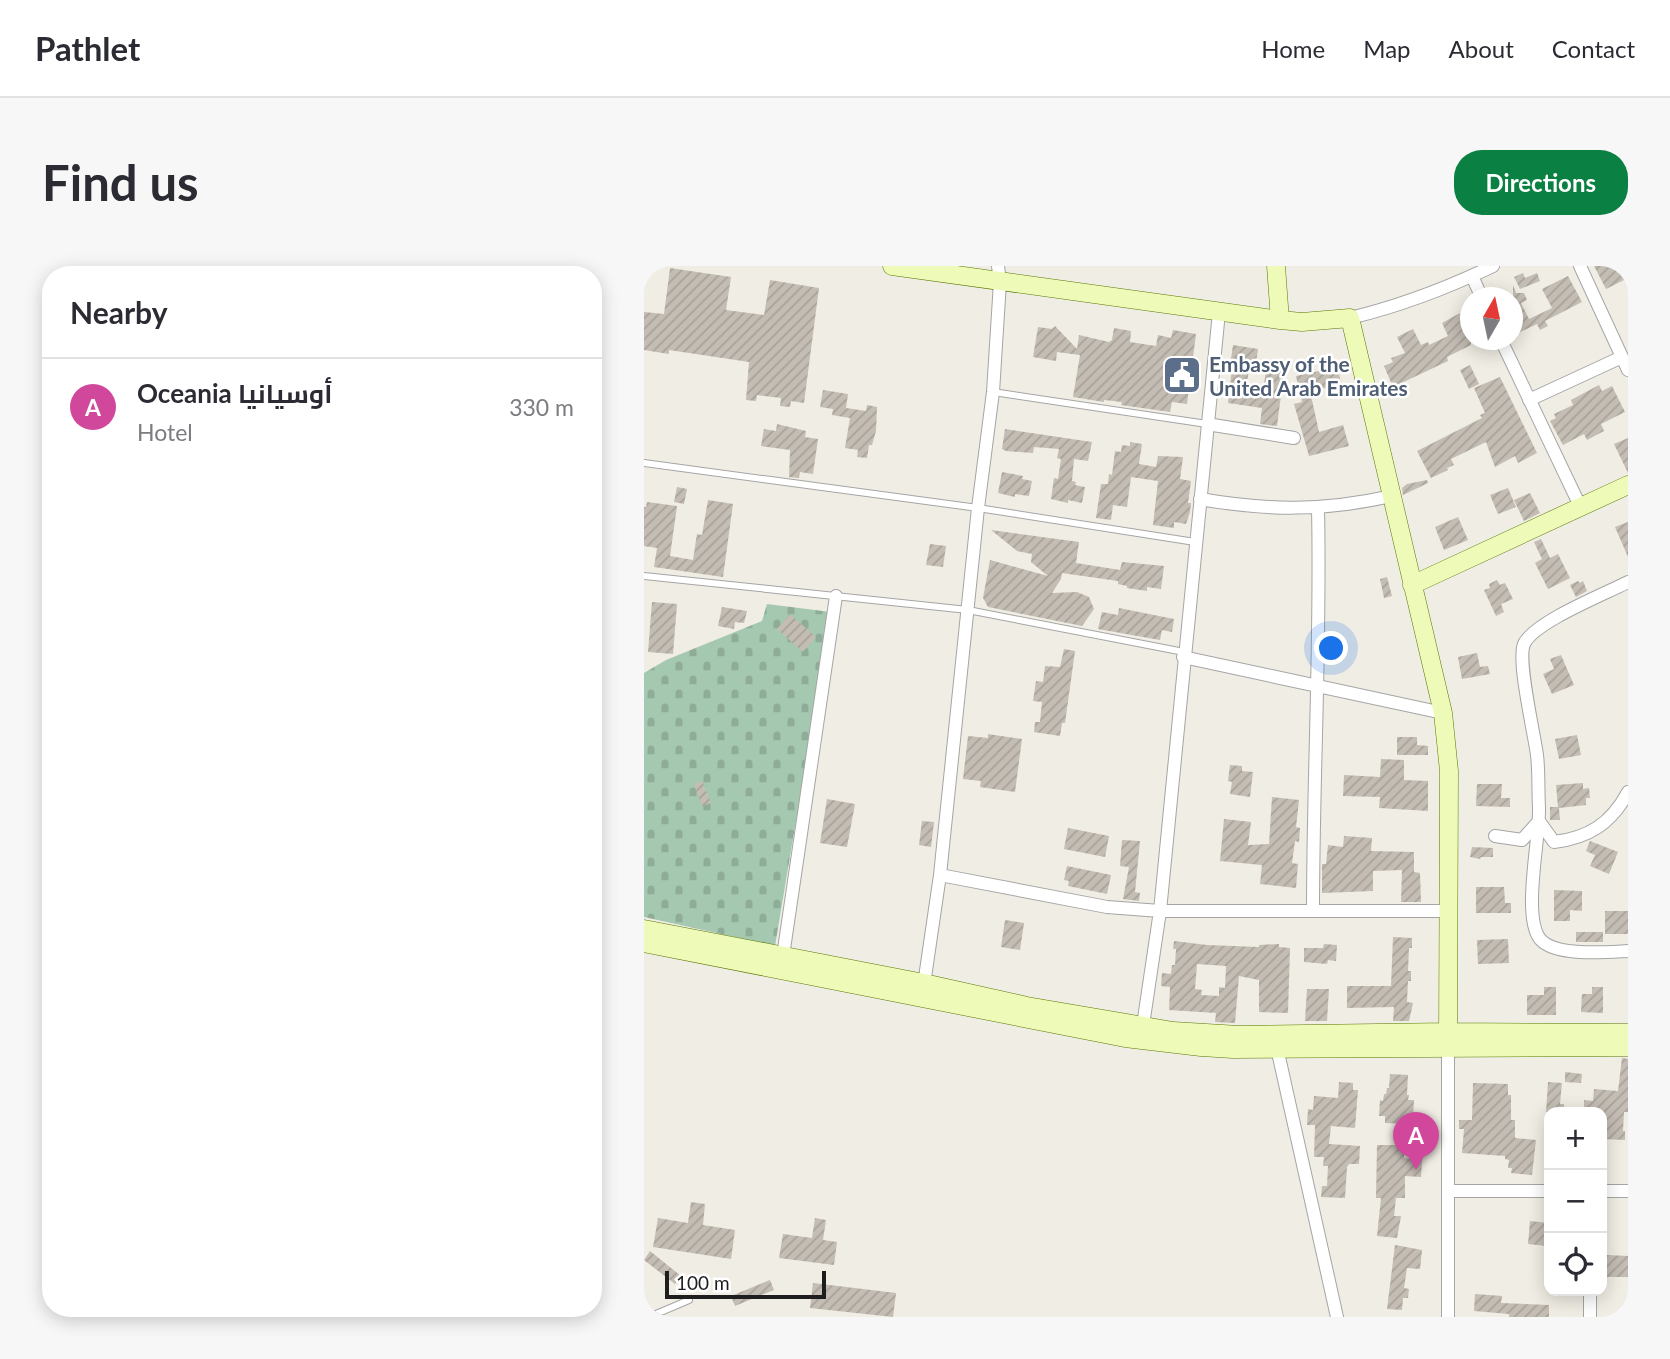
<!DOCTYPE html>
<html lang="en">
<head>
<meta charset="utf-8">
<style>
	body { margin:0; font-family:Lato,Cairo,sans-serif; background:#f7f7f7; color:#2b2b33 }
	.controls { position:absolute; right:21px; bottom:21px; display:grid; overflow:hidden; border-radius:14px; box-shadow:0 4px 18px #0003 }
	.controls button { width:63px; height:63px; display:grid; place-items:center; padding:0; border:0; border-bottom:2px solid #e1e1e2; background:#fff; color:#2b2b33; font:35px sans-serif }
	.compass { position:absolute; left:816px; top:21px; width:63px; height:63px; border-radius:50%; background:#fff; box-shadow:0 4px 18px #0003; rotate:9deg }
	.scale { position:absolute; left:21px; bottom:18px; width:161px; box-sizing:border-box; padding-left:7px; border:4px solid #1e1e1e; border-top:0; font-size:19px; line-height:24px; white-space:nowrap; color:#1e1e1e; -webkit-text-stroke:5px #fff; paint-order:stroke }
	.you { position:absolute; left:688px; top:383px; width:24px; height:24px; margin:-18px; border:5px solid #fff; border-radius:50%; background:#1a73e8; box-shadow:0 0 0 10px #1a73e833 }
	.badge { display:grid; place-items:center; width:46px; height:46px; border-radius:50%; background:#0b8043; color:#fff; font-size:23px; font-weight:700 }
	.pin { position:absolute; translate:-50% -58px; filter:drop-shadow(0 2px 4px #0008) }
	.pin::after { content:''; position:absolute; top:37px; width:24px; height:21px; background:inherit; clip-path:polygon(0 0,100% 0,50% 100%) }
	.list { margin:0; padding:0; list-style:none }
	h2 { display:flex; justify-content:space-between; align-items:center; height:91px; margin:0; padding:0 28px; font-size:30px }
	h2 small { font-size:23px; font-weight:400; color:#7c7c81 }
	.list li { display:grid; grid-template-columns:46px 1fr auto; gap:21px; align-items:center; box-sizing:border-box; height:98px; padding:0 28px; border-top:2px solid #e1e1e2 }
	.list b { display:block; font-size:26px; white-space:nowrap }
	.list p { margin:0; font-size:23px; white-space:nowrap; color:#7c7c81 }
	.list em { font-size:23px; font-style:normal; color:#7c7c81 }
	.icon { flex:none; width:38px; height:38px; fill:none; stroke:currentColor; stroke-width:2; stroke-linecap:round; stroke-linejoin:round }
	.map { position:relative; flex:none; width:984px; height:1051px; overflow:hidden; border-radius:28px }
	header { display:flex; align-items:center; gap:42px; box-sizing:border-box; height:98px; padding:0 35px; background:#fff; border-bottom:2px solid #e1e1e2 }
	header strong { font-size:33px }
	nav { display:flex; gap:38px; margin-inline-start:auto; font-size:24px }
	.intro { display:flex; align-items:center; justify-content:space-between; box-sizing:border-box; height:168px; padding:0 42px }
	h1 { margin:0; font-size:49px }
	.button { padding:18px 32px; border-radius:28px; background:#0b8043; color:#fff; font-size:24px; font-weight:700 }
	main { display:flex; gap:42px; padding:0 42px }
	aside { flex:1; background:#fff; border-radius:28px; box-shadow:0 4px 18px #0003 }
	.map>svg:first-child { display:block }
	.cemetery { fill:url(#cemetery-stones) }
	.building { fill:url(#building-hatch); fill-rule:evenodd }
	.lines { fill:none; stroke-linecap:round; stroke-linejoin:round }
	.lane-casing { stroke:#a5a5a5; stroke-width:8 }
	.street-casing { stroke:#a5a5a5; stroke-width:14 }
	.secondary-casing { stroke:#5a7803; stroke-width:19 }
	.lane { stroke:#fff; stroke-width:6 }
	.street { stroke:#fff; stroke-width:12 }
	.secondary { stroke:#edfab8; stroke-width:18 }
	.labels { text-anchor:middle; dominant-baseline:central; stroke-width:5; stroke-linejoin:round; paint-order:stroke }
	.service-label { font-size:21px; font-weight:bold; fill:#4e5e75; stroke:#fff; text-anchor:start }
</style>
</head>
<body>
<header>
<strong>Pathlet</strong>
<nav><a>Home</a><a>Map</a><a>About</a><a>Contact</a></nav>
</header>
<div class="intro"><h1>Find us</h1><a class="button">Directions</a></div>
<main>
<aside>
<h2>Nearby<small></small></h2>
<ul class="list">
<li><span class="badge" style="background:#d1479c">A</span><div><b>Oceania أوسيانيا</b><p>Hotel</p></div><em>330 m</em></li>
</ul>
</aside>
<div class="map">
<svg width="984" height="1051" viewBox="0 0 984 1051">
	<defs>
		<pattern id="cemetery-stones" width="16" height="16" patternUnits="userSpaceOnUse" patternTransform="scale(1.75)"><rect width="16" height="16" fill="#a5c9b0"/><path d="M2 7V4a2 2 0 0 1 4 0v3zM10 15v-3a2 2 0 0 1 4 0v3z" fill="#8eac97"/></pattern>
		<pattern id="building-hatch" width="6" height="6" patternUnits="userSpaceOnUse" patternTransform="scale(1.75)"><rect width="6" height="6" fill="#c4bdb4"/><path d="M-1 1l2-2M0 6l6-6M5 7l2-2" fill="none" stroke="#a8a29a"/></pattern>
	</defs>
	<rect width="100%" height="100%" fill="#f0ede4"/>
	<!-- cemetery -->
	<path class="cemetery" d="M123 338 187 346 131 680 0 651V407L22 394 118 355Z"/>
	<!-- building -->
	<path class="building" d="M950 0H984V12L962 23Z
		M26 2 87 11 82 44 120 49 126 14 175 22 160 137 147 135 146 141 136 140 137 132 113 129 112 135 102 134 105 96 25 84V88L0 84V46L20 48Z
		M879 7 881 12 893 7 896 15 876 23 870 11Z
		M924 10 938 36 901 55 904 60 896 64 893 58 872 68 869 60V19L872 27H880L883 34 877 37 885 53 908 42 898 23Z
		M816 47 824 63 827 62V79L803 91 804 95 749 121 740 100 749 96 747 92 761 87 753 71 769 63 777 79 784 76 785 79 804 70 798 57Z
		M411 60 433 83 435 69 465 76 468 74 470 62 487 65 486 76 512 80 514 69 527 72 529 64 552 68 543 138 528 136 526 146 477 139 478 136 460 134V136L429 131 436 89 413 86 412 95 389 91 394 61 408 63Z
		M589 79 614 83 612 97 606 96 603 117 620 119 623 95 641 98 633 160 616 158 618 142 584 137 589 93H587Z
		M826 99 835 118 825 123 816 104Z
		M694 101 697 119 666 125 675 166 699 159 705 180 665 190 650 138 658 136 652 110Z
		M856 111 893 187 874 197 871 190 851 201 842 176 807 193 810 199 803 202 804 204 787 212 773 185 838 152 836 149 841 147 830 122Z
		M955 119 958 125 968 120 981 146 957 158 960 165 943 174 940 168 919 179 906 155 912 152 910 148 929 139 927 134Z
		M179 124 204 128 202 142 222 145 223 139 233 141 232 165 228 179H225L223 192 213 191 214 184 201 182 206 152 188 149 189 143 176 141Z
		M133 158 162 165 161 171 174 173 169 208 156 206 155 212 145 211 146 184 117 180 120 163 132 165Z
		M361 163 448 176 444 195 430 193 428 215 432 216 431 219 441 221 438 237 424 234V237L407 233 410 212 414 213 417 193 413 192 415 183 390 181 389 187 362 185 358 183Z
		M984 172V207L970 178Z
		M486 176 498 178 495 198 512 201 514 190 539 191 536 213 547 215 544 237H547L546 246 542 258 530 256V262L509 259 514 215 487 211 483 241 469 239 467 254 452 252 457 218H464L465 208 468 209 471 185 477 186 478 179 486 180Z
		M358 206 379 210 378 213 388 215 385 230 371 228V231L354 227Z
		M783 214 784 217 759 229 758 222 763 218Z
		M33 221 43 223 40 238 30 236Z
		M864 222 872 241 854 248 846 229Z
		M886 227 896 247 880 255 870 234Z
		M64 234 89 238 79 311 10 301 13 282 0 280V241H2L3 236 33 240 26 290 49 294 53 268 58 269Z
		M814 251 824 274 800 284 791 261Z
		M984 256V291L971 261Z
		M347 264 435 276 432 297 476 304 478 296 520 300 517 323 503 321V325L483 322V320L474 318V315L418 307 417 313 408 327 433 326 445 331 450 343 438 360 344 341 339 332 346 294 404 310 387 296 388 288 373 285Z
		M897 273 906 292 914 288 926 312 904 323 891 297 898 293 890 276Z
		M286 278 302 280 299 301 282 299Z
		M743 311 748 330 740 332 736 313Z
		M853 314 856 319 861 317 869 333 857 338 860 346 852 350 840 324 846 322 845 318Z
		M934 315 936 317 939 315 943 325 932 331 926 319Z
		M8 336 33 338 29 388 4 386Z
		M78 341 103 345 100 357 91 356 90 363 74 360Z
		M475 342 530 353 528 366 518 364 516 374 454 363 458 346 474 349Z
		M146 348 172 371 159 386 133 363Z
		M420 383 431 385 421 457H418L416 470 390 466 391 456H396L398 436 389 435 392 415 399 416 401 400 416 401Z
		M833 387 836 401 844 400 846 408 818 413 814 391Z
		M917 389 930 419 908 428 899 408 910 403 906 393Z
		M344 468 378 473 371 526 336 521 337 515 319 513 324 470 344 472Z
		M933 469 937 489 915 493 911 473Z
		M753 471H773V479L784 480V489H753Z
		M737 493 760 494V514L784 515V545L735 542 736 531 699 530 700 509 736 511Z
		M586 499 598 500V505L609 506 606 531 586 528 588 516 584 515Z
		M58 515 67 537 58 540 50 518Z
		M939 517V523L945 522 946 532H942V539L915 542 916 554H906V541H914L912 519Z
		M833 518H858L857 532H866V541L832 540Z
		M628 531 655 534 652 561 656 562 655 576 651 575 648 597 654 598 652 622 616 618 618 599 576 595 580 553 607 556 604 579 625 578Z
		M183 533 211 538 203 581 176 577Z
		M278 555 290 556 287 581 275 579Z
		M424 562 465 570 461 591 420 583Z
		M700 570 728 572 727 585 770 586V606L776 607 777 636H757L758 604 729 605V625L678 627V598H682L684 579 699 581Z
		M478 574 496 575 491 626 496 627 495 635 479 633 485 601 476 600Z
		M946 575 974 586 965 608 946 600 951 589 942 585Z
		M828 581 849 582V591H837L836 593 826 591Z
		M423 600 467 609 463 628 424 620 425 615 420 614Z
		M832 621H860L861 637H867V647H832Z
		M910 624 938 625V645L926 644V655H910Z
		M961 645H984V668H961Z
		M361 654 380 657 376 684 357 681Z
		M932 666H959V676H932Z
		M749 671 768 672V682H765L764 705H767V715H764L763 736 769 737 765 755H749L750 741 703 742V720H747Z
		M864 673 865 697 834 698 833 674Z
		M530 675 563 679 615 681V679L635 678V681L646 682 644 747 615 746V714L595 710 591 757 571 756 572 747 525 744 526 721 517 720 518 707 527 708 528 699H531L532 683H529ZM553 698 582 700 581 722 575 721V730L557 729 558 724 551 723Z
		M680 678 693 679 692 695 684 694 683 698 660 696V682H679Z
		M900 721H912V749H883V729H900Z
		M948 721H959V747L937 746 938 728H948Z
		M663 723H685L683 755H661Z
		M978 792 984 793V846H980L979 865H981V874L958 873V846H940V834L949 835 950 823 974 825Z
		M921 806 938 808 937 817 921 816Z
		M746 808 764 809 763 829H765L764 834H770L769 854H764V858L741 857V850H735L736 834 739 835 740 828H742L743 822H745Z
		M695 816 709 817V824H714L711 862 687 860 685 878 716 880 715 898H705L703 901 701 932 677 931 678 920H683L684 900H679L680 891H670L671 859H663L664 843 669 844 670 830 694 832Z
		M904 816 918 817 916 838H920V846H902Z
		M829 817 864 818V829H867V854H871V872L892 874 888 909 867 907 868 902H864L865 894 861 893V890L818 887 820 863H815V854H828Z
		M733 879H760V892L778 894 777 911 761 910V932H752L750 950H757L753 972 733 970 737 932H732Z
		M47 936 61 938 59 959 91 964 87 993 9 981 14 952 44 957Z
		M171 952 182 954 179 974 193 976 190 999 135 992 139 968 168 972Z
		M886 955 905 957 903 980 884 978Z
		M751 979 778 984 776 1003 763 1002 760 1022 765 1023 764 1032H759L758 1044 743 1043Z
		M6 985 37 1010 31 1018 0 994Z
		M963 989 984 990V1011H963Z
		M126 1014 130 1024 91 1040 87 1030Z
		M169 1017 252 1027 249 1051 166 1042Z
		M831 1028 858 1030 857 1037 905 1039V1051H865V1048L830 1045Z"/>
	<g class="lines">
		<defs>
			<path id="lane" d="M349 126 563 158
				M0 197 334 242 551 276
				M0 310 324 344 540 386
				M5 1051 45 1034"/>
			<path id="street" d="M936 0 984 104
				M828 10 838 32
				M706 52C756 40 803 22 849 0
				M857 74 937 242
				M885 134 978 91
				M563 158 650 172
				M556 233C624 245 680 245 748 230
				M984 316C961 328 890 356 880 378 873 395 890 466 893 489 895 506 894 524 895 542 896 572 878 650 896 673 911 691 963 686 984 685
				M539 391 799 447
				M851 570 878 574 895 555 910 576C944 572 967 558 984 526
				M296 609 463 641 516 645H804
				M669 645C669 511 677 377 674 242
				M139 690 192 330
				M279 725 296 609 334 242 349 126 356 16 354 0
				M498 766 516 645 575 46
				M804 781V1051
				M633 782 693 1051
				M804 925H905
				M958 925H984
				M946 1025V1051"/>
			<path id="secondary" d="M248 0 636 54 658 56 706 52 799 447 805 505 804 781
				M632 0 636 54
				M768 319 984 219
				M0 663 280 717 383 740 529 765 595 769 804 766 984 767
				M0 677 481 772 557 781 589 783 984 781"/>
		</defs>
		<!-- lane casing -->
		<use href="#lane" class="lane-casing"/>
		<!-- street casing -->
		<use href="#street" class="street-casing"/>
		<!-- secondary casing -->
		<use href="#secondary" class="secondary-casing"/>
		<!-- lane -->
		<use href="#lane" class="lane"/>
		<!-- street -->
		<use href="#street" class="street"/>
		<!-- secondary -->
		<use href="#secondary" class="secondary"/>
	</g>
	<!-- icons -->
	<defs>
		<symbol id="civic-square" viewBox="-11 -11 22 22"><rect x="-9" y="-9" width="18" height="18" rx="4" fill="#5c6f8a" stroke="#fff"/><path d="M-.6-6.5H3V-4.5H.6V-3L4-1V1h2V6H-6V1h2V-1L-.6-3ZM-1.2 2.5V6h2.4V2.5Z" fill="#fff"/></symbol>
	</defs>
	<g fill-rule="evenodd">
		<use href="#civic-square" x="516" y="87" width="44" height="44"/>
	</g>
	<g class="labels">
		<!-- service labels -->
		<g class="service-label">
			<text x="565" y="97">Embassy of the<tspan x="565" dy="24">United Arab Emirates</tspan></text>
		</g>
	</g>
</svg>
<div class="controls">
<button>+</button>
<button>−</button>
<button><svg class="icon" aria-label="locate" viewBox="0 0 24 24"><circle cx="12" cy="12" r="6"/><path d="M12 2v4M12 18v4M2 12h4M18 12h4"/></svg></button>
</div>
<svg class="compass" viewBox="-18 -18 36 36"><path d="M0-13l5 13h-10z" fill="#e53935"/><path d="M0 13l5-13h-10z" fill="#7c7c81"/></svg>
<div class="scale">100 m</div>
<div class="you"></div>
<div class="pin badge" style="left:772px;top:904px;background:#d1479c">A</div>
</div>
</main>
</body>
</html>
